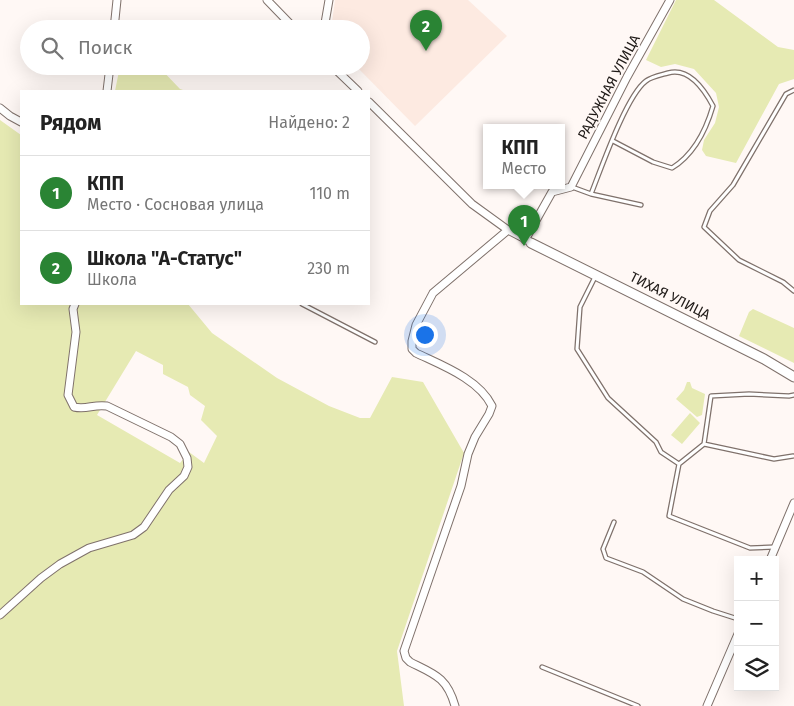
<!DOCTYPE html>
<html lang="ru">
<head>
<meta charset="utf-8">
<style>
	body { margin:0; font-family:"Fira Sans",sans-serif; background:#f2f2f2; color:#222 }
	.controls { position:absolute; right:15px; bottom:15px; display:grid; overflow:hidden; border-radius:0px; box-shadow:0 5px 20px #0002 }
	.controls button { width:45px; height:45px; display:grid; place-items:center; padding:0; border:0; border-bottom:1px solid #e0e0e0; background:#fff; color:#222; font:25px sans-serif }
	.you { position:absolute; left:424px; top:334px; width:18px; height:18px; margin:-12px; border:4px solid #fff; border-radius:50%; background:#1a73e8; box-shadow:0 0 0 8px #1a73e833 }
	.badge { display:grid; place-items:center; width:32px; height:32px; border-radius:50%; background:#2a8434; color:#fff; font-size:16px; font-weight:700 }
	.pin { position:absolute; translate:-50% -41px; filter:drop-shadow(0 1px 2px #0008) }
	.pin::after { content:''; position:absolute; top:26px; width:18px; height:15px; background:inherit; clip-path:polygon(0 0,100% 0,50% 100%) }
	.popup { position:absolute; left:483px; top:124px; width:82px; height:65px; box-sizing:border-box; display:grid; place-content:center; border-radius:0px; background:#fff; filter:drop-shadow(0 1px 4px #0005); font-size:16px; white-space:nowrap; color:#767676 }
	.popup b { font-size:19px; color:#222 }
	.popup::after { content:''; position:absolute; left:50%; top:100%; margin-left:-10px; border:10px solid transparent; border-top-color:#fff }
	.list { margin:0; padding:0; list-style:none }
	h2 { display:flex; justify-content:space-between; align-items:center; height:65px; margin:0; padding:0 20px; font-size:21px }
	h2 small { font-size:16px; font-weight:400; color:#767676 }
	.list li { display:grid; grid-template-columns:32px 1fr auto; gap:15px; align-items:center; box-sizing:border-box; height:75px; padding:0 20px; border-top:1px solid #e0e0e0 }
	.list b { display:block; font-size:19px; white-space:nowrap }
	.list p { margin:0; font-size:16px; white-space:nowrap; color:#767676 }
	.list em { font-size:16px; font-style:normal; color:#767676 }
	.icon { flex:none; width:28px; height:28px; fill:none; stroke:currentColor; stroke-width:2; stroke-linecap:round; stroke-linejoin:round }
	.map { position:relative; flex:none; width:794px; height:706px; overflow:hidden }
	.search { position:absolute; background:#fff; box-shadow:0 5px 20px #0002; left:20px; top:20px; width:350px; height:55px; display:flex; align-items:center; gap:12px; box-sizing:border-box; padding:0 18px; border-radius:28px; color:#767676; font-size:19px }
	.panel { position:absolute; background:#fff; box-shadow:0 5px 20px #0002; left:20px; top:90px; width:350px; height:215px; border-radius:0px }
	.map>svg:first-child { display:block }
	.built { fill:#fdeae1 }
	.green { fill:#e6eab3; fill-rule:evenodd }
	.lines { fill:none; stroke-linecap:round; stroke-linejoin:round }
	.service-casing { stroke:#7f716b; stroke-width:5.5 }
	.minor-casing { stroke:#7f716b; stroke-width:9 }
	.tertiary-casing { stroke:#7f716b; stroke-width:11 }
	.service { stroke:#fff; stroke-width:3 }
	.minor { stroke:#fff; stroke-width:7 }
	.tertiary { stroke:#fff; stroke-width:9 }
	.labels { text-anchor:middle; dominant-baseline:central; stroke-width:4; stroke-linejoin:round; paint-order:stroke }
	.street-label { font-size:14px; fill:#1f1a17; stroke:#fff8f5 }
</style>
</head>
<body>
<div class="map">
<svg width="794" height="706" viewBox="0 0 794 706">
	<rect width="100%" height="100%" fill="#fff8f5"/>
	<!-- built -->
	<path class="built" d="M335 0H468L507 36 415 126 356 66H361V29H331Z"/>
	<!-- green -->
	<path class="green" d="M676 0H714L778 47 794 50V79L779 84 736 163 706 156 702 150 704 140 715 123 719 107 716 93 694 69 675 64 661 67 646 60Z
		M120 66H158L180 89 186 91H115Z
		M0 120 21 135V304H188L212 333 277 378 329 406 360 418H370L392 377 423 382 464 453 397 651 404 706H0ZM136 351 163 365V374L188 387 190 395 205 406 201 420 217 436 204 463 189 452 180 463 97 415Z
		M753 309 794 328V363L739 336 749 312Z
		M687 382H690L692 388 705 394 702 415 697 417 676 399 684 390Z
		M690 413 700 423 682 444 671 435Z"/>
	<g class="lines">
		<defs>
			<path id="service" d="M794 90 786 94 733 185 710 211 704 227 739 260 783 282 794 291
				M572 187 591 194 641 205
				M591 194C601 169 626 96 646 81 651 77 661 75 668 73 689 67 704 89 713 106 706 130 695 154 672 168L653 162 613 141
				M595 277 580 307 577 349 608 398 656 442 661 452 679 464
				M302 304 375 342
				M704 444 774 459 793 456
				M614 522 603 549 606 558 643 572 683 599 713 611 738 619
				M775 547 750 548 669 516 679 464 704 444 711 396 749 394 789 396 794 395
				M542 667 638 706"/>
			<path id="minor" d="M267 0 295 29
				M114 29 117 0
				M324 29 329 0
				M332 66 358 91
				M107 91 110 66
				M369 102 472 204 508 230 529 241
				M0 108 10 116 21 122
				M525 240 552 192 571 187 627 77 670 0
				M770 560 794 503
				M0 615 41 578 60 564 89 548 133 535 144 527 169 490 184 476 188 467 187 458 180 444 171 437 107 406C93 404 87 410 74 407L68 395 76 332 73 309 75 304
				M455 706C447 677 434 674 410 662L406 658 404 651 461 486 468 454 475 437 489 414 492 406C479 379 441 365 416 353L412 349V341L416 325 433 293 508 230
				M707 706 738 634"/>
			<path id="tertiary" d="M531 243 764 359 794 377"/>
		</defs>
		<!-- service casing -->
		<use href="#service" class="service-casing"/>
		<!-- minor casing -->
		<use href="#minor" class="minor-casing"/>
		<!-- tertiary casing -->
		<use href="#tertiary" class="tertiary-casing"/>
		<!-- service -->
		<use href="#service" class="service"/>
		<!-- minor -->
		<use href="#minor" class="minor"/>
		<!-- tertiary -->
		<use href="#tertiary" class="tertiary"/>
	</g>
	<g class="labels">
		<!-- street labels -->
		<g class="street-label">
			<text transform="translate(609 87) rotate(-62)">РАДУЖНАЯ УЛИЦА</text>
			<text transform="translate(670 296) rotate(27)">ТИХАЯ УЛИЦА</text>
		</g>
	</g>
</svg>
<div class="controls">
<button>+</button>
<button>−</button>
<button><svg class="icon" aria-label="layers" viewBox="0 0 24 24"><path d="M12 4l9 5-9 5-9-5zM3 14l9 5 9-5"/></svg></button>
</div>
<div class="you"></div>
<div class="pin badge" style="left:524px;top:246px">1</div>
<div class="popup"><b>КПП</b>Место</div>
<div class="pin badge" style="left:426px;top:51px">2</div>
<div class="search"><svg class="icon" aria-label="search" viewBox="0 0 24 24"><circle cx="10" cy="10" r="6"/><path d="M15 15l6 6"/></svg>Поиск</div>
<section class="panel">
<h2>Рядом<small>Найдено: 2</small></h2>
<ul class="list">
<li><span class="badge">1</span><div><b>КПП</b><p>Место · Сосновая улица</p></div><em>110 m</em></li>
<li><span class="badge">2</span><div><b>Школа &quot;А-Статус&quot;</b><p>Школа</p></div><em>230 m</em></li>
</ul>
</section>
</div>
</body>
</html>
